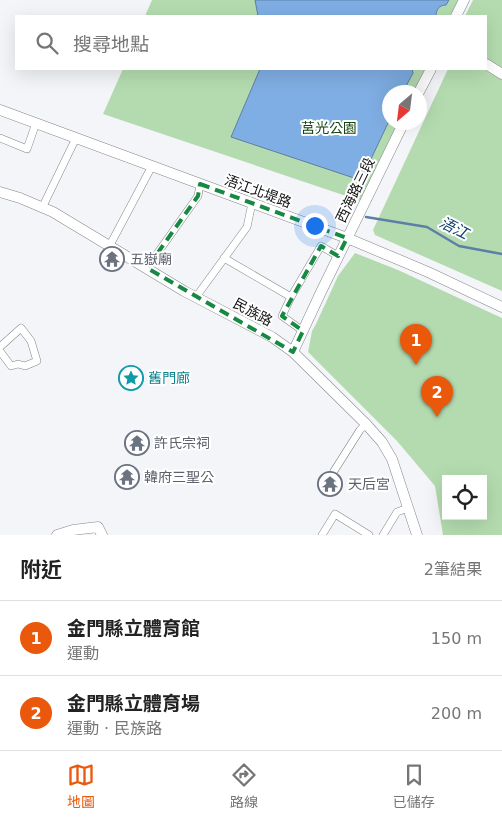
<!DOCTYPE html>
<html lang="zh-TW">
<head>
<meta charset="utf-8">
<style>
	body { margin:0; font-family:"DejaVu Sans","Noto Sans TC",sans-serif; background:#f2f2f2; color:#222 }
	.controls { position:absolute; right:15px; bottom:15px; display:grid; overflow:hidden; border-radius:0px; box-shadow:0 5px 20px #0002 }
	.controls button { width:45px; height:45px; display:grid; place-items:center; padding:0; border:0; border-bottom:1px solid #e0e0e0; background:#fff; color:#222; font:25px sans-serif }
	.compass { position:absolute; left:382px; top:85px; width:45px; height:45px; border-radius:50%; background:#fff; box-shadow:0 5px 20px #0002; rotate:208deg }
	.you { position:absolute; left:314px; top:225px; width:18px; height:18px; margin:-12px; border:4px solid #fff; border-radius:50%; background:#1a73e8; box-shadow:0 0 0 8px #1a73e833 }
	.badge { display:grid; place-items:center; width:32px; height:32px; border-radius:50%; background:#ea580c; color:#fff; font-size:16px; font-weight:700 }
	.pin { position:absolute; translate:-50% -41px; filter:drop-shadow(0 1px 2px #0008) }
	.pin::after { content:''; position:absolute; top:26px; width:18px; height:15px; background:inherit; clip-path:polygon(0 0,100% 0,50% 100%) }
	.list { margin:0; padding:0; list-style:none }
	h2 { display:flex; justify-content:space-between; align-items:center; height:65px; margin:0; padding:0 20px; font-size:21px }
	h2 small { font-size:16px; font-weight:400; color:#767676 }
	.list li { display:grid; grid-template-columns:32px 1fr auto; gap:15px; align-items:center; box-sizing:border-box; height:75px; padding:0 20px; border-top:1px solid #e0e0e0 }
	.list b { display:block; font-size:19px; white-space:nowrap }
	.list p { margin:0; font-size:16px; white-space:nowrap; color:#767676 }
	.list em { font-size:16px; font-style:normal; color:#767676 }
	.icon { flex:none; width:28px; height:28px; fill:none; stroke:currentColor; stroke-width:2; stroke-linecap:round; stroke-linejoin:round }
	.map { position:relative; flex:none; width:502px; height:535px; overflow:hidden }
	.search { position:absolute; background:#fff; box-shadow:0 5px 20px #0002; left:15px; right:15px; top:15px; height:55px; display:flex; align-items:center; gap:12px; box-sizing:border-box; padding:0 18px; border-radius:0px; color:#767676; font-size:19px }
	.sheet { height:215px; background:#fff }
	nav { display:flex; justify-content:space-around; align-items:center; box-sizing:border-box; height:70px; border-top:1px solid #e0e0e0; background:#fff; font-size:14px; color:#767676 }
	nav a { display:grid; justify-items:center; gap:2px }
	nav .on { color:#ea580c }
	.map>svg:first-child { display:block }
	.green { fill:#b4dbaf; fill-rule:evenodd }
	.water { fill:#7faee4; stroke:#5e7fa5 }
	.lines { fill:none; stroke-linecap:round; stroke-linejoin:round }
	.stream { stroke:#5e7fa5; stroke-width:2.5 }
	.street-casing { stroke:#848688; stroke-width:8 }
	.secondary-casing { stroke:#848688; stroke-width:11 }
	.street { stroke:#fff; stroke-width:7 }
	.secondary { stroke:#fff; stroke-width:10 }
	.marked { fill:none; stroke:#168943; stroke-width:4; stroke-dasharray:10 6; stroke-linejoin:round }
	.labels { text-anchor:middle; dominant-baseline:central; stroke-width:4; stroke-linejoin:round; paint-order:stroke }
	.park-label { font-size:14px; fill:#13440e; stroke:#fff }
	.street-label { font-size:14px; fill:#121213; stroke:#fff }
	.worship-label { font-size:14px; fill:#5b616d; stroke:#fff; text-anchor:start }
	.culture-label { font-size:14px; fill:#0d838f; stroke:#fff; text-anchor:start }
	.water-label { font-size:15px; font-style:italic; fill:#0d3f70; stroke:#fff }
</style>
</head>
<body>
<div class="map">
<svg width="502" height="535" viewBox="0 0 502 535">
	<rect width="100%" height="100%" fill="#f4f5f8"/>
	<!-- green -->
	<path class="green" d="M152 0H460L452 16H145Z
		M473 0H502V68L486 58V16H465Z
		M123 69H426L414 92H390V122L399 123 361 201 103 114Z
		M448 69H483L502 80V291L375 235 373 230Z
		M355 253 398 270 502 318V535H443L435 486 397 441 308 352 312 331 316 324 338 276ZM446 479H483V516H446Z"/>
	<!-- water -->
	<path class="water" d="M255 0H449L446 5C439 5 436 10 436 16H258Z
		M260 69H412L413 73 403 92H390C390 101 387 114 389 121L371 159 372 163 363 181 231 137Z"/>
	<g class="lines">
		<!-- stream -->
		<path class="stream" d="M366 217 427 227 459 246 502 254"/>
		<defs>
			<path id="street" d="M0 138 27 149 36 123
				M42 208 76 138
				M110 245 152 166
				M224 258 291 297 282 316 303 331
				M147 268 198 196 200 184
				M196 297 247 227 252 203
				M291 297 321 246 338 256
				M0 347 21 328 31 341 37 361 25 366 18 364 11 366 0 351
				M334 471 360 430 366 424
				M322 535 335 514 369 535
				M383 535 397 512 408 508"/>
			<path id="secondary" d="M456 16 464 0
				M486 64 502 74
				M419 92 431 69
				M0 110 252 203 347 238 428 272 502 307
				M0 192 20 198 53 212 184 291 272 337 293 352 366 424 382 442 392 459 417 535
				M293 352 321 292 404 122
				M57 535 73 530 98 527 102 535"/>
		</defs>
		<!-- street casing -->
		<use href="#street" class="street-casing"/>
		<!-- secondary casing -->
		<use href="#secondary" class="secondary-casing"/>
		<!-- street -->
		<use href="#street" class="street"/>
		<!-- secondary -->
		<use href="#secondary" class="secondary"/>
	</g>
	<!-- marked area -->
	<path class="marked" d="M200 184 347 238 338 256 321 246 282 316 303 331 293 352 147 268 198 196Z"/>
	<!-- icons -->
	<defs>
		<symbol id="temple-ring" viewBox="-11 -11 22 22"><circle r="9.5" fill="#fff" stroke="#6b7280" stroke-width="1.5"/><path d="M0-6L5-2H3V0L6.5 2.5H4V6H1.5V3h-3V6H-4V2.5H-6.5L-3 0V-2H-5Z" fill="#6b7280"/></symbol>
		<symbol id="sight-ring" viewBox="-11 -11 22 22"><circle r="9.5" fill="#fff" stroke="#0f9aa8" stroke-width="1.5"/><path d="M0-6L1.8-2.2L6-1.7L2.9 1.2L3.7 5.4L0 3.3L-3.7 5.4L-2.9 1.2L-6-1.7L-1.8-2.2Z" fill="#0f9aa8"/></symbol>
	</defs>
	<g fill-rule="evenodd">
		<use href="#temple-ring" x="98" y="245" width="28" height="28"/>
		<use href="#sight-ring" x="117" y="364" width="28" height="28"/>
		<use href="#temple-ring" x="123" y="429" width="28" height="28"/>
		<use href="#temple-ring" x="113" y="463" width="28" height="28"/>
		<use href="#temple-ring" x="316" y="470" width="28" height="28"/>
	</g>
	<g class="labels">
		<!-- park labels -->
		<g class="park-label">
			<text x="329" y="128">莒光公園</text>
		</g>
		<!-- street labels -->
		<g class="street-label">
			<text transform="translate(355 190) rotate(-64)">西海路三段</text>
			<text transform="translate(258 191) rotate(20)">浯江北堤路</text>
			<text transform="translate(253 312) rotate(28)">民族路</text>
		</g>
		<!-- worship labels -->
		<g class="worship-label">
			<text x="130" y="259">五嶽廟</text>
			<text x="154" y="443">許氏宗祠</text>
			<text x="144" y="477">韓府三聖公</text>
			<text x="348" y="484">天后宮</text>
		</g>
		<!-- culture labels -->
		<g class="culture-label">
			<text x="148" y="378">舊門廊</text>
		</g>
		<!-- water labels -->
		<g class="water-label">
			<text transform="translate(454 228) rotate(27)">浯江</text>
		</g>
	</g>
</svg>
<div class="controls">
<button><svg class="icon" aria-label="locate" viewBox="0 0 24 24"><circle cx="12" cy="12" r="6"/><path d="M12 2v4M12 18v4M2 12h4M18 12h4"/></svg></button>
</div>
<svg class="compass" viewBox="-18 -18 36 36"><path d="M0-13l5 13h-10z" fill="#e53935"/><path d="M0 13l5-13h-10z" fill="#767676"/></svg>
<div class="you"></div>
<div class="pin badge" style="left:416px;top:365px">1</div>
<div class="pin badge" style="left:437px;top:417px">2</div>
<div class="search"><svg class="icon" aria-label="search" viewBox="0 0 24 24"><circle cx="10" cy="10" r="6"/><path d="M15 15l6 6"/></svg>搜尋地點</div>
</div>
<section class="sheet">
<h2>附近<small>2筆結果</small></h2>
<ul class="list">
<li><span class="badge">1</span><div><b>金門縣立體育館</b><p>運動</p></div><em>150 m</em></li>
<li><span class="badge">2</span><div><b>金門縣立體育場</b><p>運動 · 民族路</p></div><em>200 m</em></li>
</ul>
</section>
<nav>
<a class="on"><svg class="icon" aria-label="map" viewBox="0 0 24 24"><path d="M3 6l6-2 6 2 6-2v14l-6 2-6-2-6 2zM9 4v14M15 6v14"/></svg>地圖</a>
<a><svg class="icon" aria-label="directions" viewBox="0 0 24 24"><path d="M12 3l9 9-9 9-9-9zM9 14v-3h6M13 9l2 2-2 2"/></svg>路線</a>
<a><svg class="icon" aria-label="saved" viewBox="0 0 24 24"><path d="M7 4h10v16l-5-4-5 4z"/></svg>已儲存</a>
</nav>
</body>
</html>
